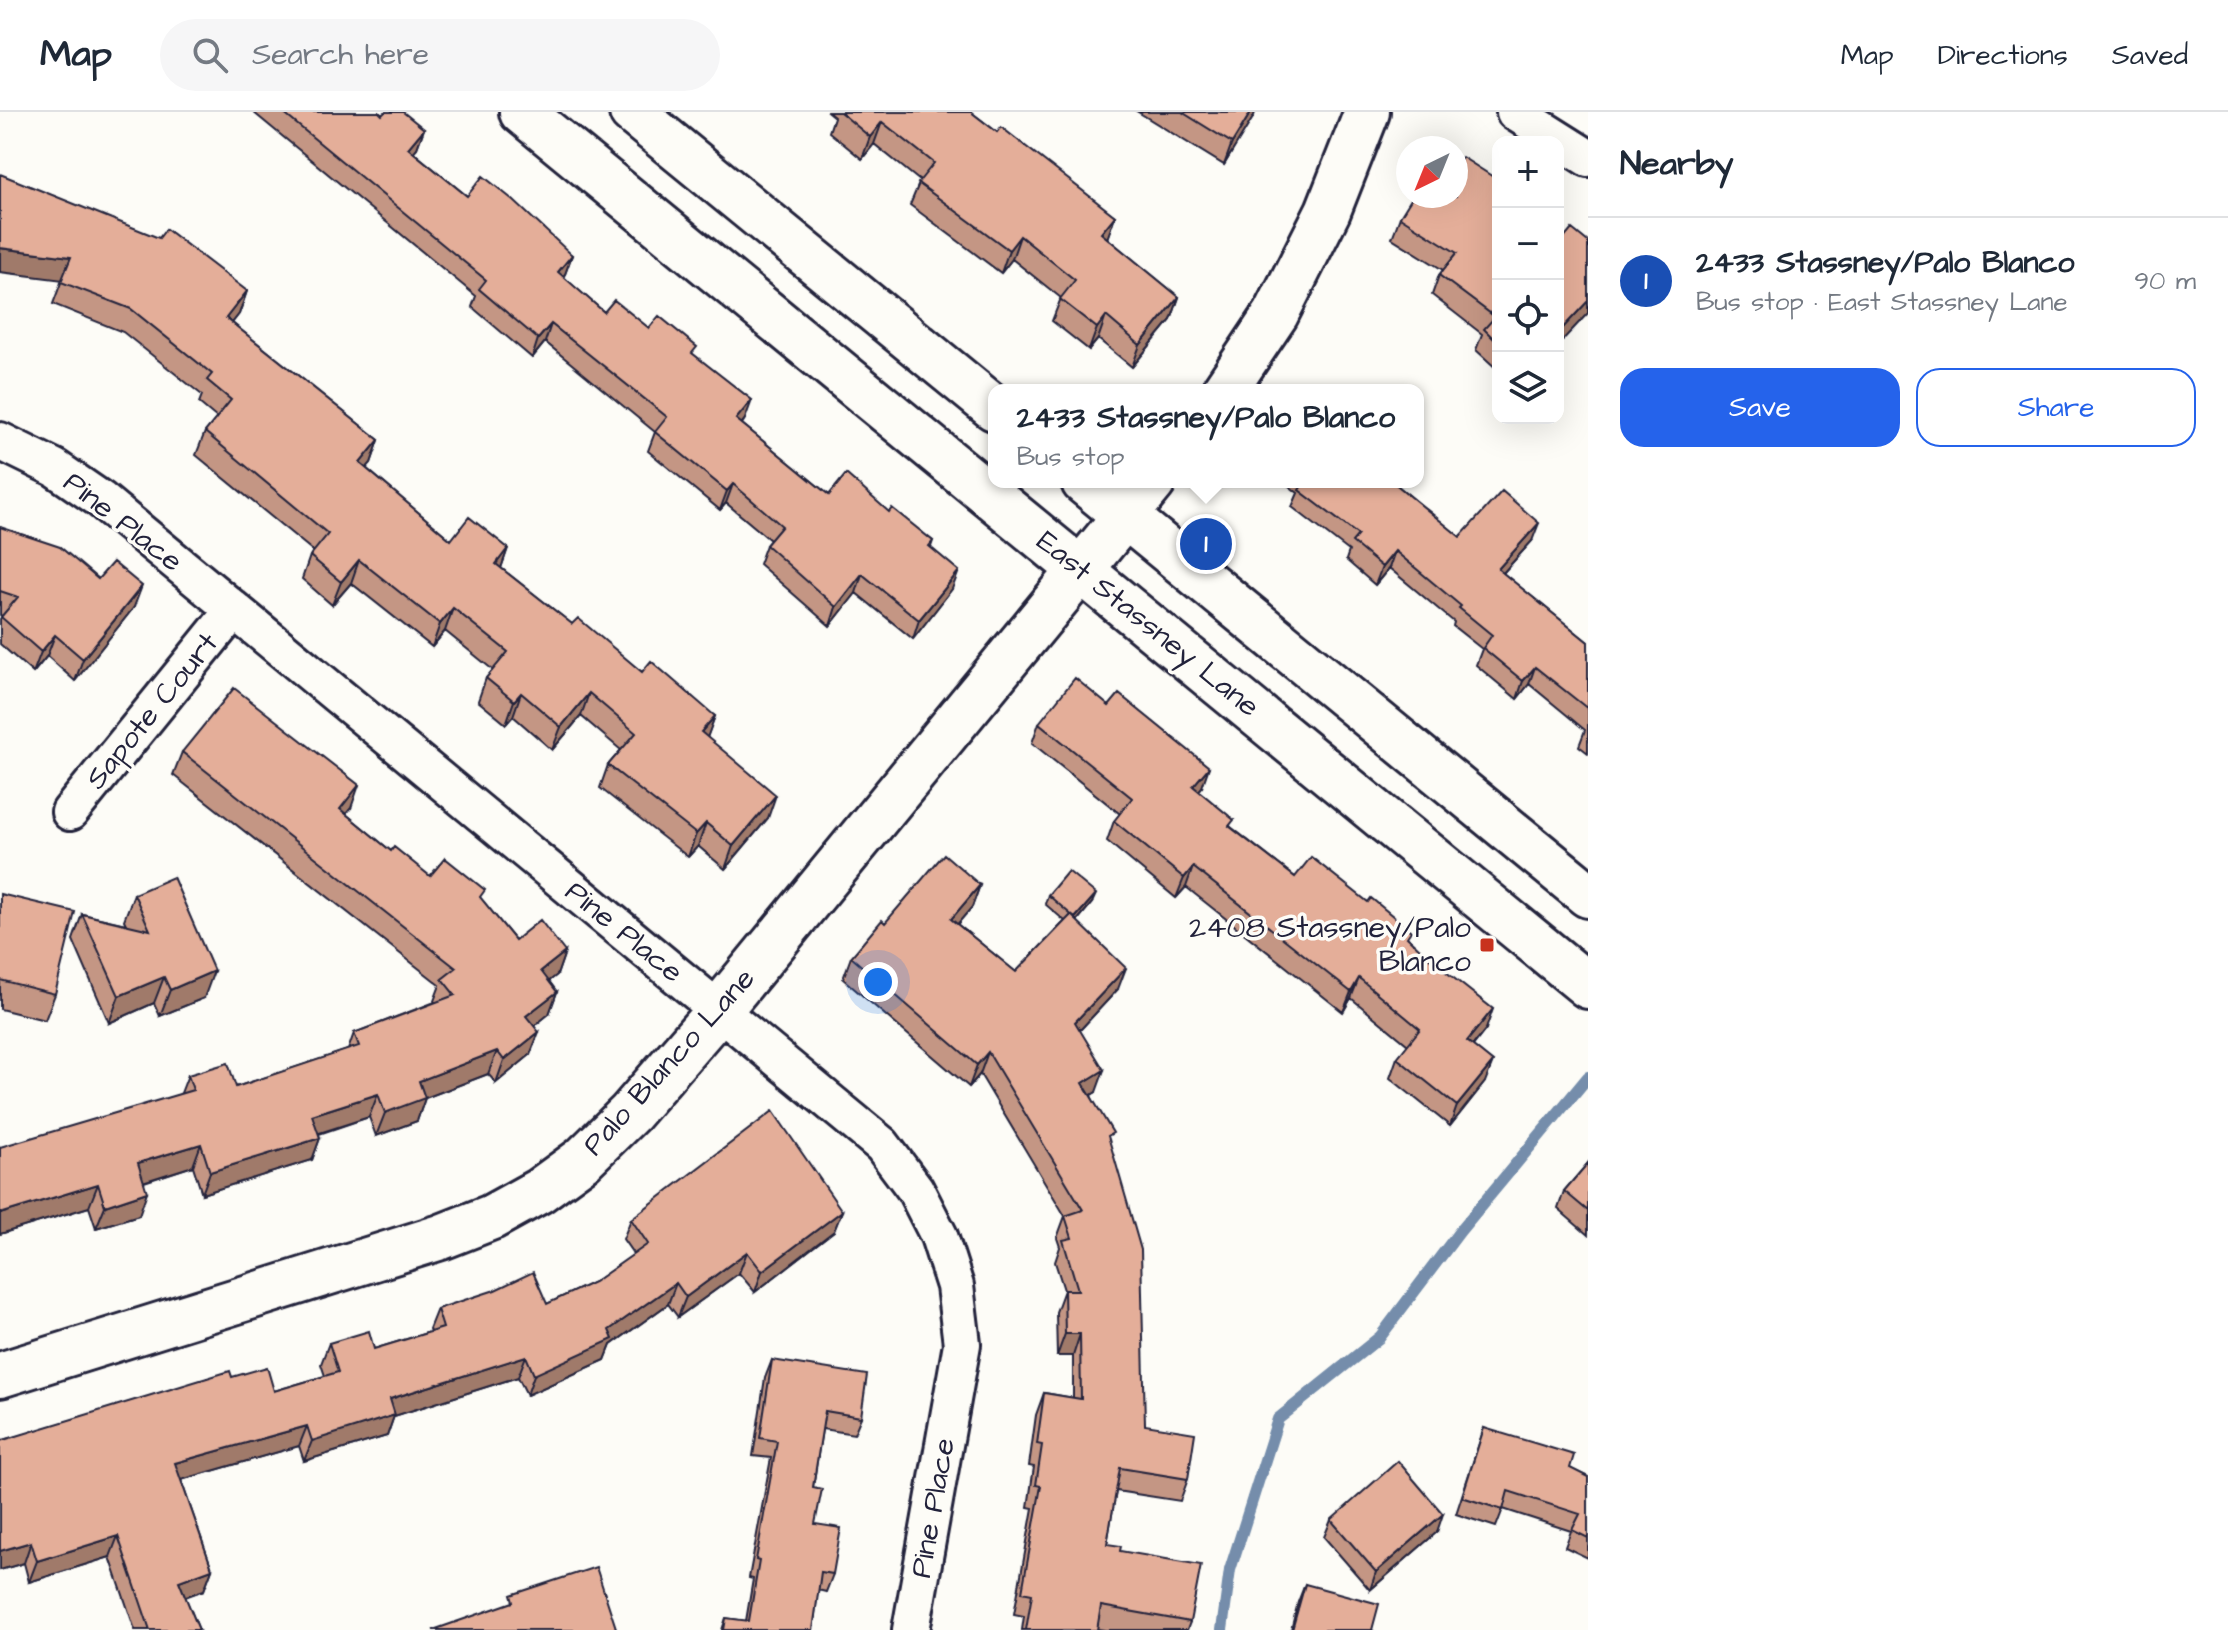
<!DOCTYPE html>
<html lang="en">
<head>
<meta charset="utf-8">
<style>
	body { margin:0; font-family:"Architects Daughter",sans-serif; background:#f6f6f7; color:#1f2937 }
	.controls { position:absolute; right:24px; top:24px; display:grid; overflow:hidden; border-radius:16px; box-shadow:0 8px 32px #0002 }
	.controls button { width:72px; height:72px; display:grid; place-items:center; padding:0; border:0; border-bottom:2px solid #e0e1e3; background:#fff; color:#1f2937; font:40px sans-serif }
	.compass { position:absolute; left:1396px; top:24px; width:72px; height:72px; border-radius:50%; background:#fff; box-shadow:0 8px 32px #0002; rotate:223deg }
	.you { position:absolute; left:878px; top:870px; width:28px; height:28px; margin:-20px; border:6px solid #fff; border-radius:50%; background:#1a73e8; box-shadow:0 0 0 12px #1a73e833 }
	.badge { display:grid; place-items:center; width:52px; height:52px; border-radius:50%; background:#2563eb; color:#fff; font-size:26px; font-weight:700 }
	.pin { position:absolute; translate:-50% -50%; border:4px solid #fff; box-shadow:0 2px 8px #0006 }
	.popup { position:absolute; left:988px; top:272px; width:436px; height:104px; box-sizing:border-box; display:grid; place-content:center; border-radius:16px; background:#fff; filter:drop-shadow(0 2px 6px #0005); font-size:26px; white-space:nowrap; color:#747a83 }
	.popup b { font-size:30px; color:#1f2937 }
	.popup::after { content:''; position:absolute; left:50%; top:100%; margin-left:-16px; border:16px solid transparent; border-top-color:#fff }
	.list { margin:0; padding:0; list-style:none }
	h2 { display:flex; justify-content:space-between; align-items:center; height:104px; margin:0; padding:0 32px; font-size:34px }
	h2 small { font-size:26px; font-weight:400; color:#747a83 }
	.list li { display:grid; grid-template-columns:52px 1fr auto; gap:24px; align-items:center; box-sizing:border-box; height:128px; padding:0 32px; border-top:2px solid #e0e1e3 }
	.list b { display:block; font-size:30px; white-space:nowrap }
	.list p { margin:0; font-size:26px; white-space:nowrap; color:#747a83 }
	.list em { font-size:26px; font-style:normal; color:#747a83 }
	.actions { display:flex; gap:16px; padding:24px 32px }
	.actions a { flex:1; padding:18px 0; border:2px solid #2563eb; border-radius:24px; text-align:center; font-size:28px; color:#2563eb }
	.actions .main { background:#2563eb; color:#fff }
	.icon { flex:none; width:44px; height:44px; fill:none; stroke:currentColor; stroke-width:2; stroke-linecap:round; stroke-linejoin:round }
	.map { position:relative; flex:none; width:1588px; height:1518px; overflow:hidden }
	header { display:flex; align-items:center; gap:48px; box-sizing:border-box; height:112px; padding:0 40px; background:#fff; border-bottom:2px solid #e0e1e3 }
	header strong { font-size:38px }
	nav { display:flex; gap:44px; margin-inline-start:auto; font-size:28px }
	.search { width:560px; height:72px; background:#f6f6f7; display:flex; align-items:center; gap:20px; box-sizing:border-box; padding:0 28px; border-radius:44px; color:#747a83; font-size:30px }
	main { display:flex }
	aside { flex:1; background:#fff }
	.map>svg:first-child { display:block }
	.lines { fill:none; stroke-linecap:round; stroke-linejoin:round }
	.stream { stroke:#748dab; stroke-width:12 }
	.street-casing { stroke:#22223b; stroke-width:42 }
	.secondary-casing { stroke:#22223b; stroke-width:50 }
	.street { stroke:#fdfcf7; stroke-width:36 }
	.secondary { stroke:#fdfcf7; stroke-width:44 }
	.wall { fill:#c49684; stroke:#22223b; stroke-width:2 }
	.shaded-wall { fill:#a07a6b; stroke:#22223b; stroke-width:2 }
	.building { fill:#e4ae99; stroke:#22223b; stroke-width:2 }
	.poi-dot { fill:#c8321e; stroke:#fdfcf7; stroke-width:3 }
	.labels { text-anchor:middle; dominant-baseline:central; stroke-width:7; stroke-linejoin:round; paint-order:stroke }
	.street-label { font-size:30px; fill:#22223b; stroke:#fdfcf7 }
	.poi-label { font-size:30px; fill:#22223b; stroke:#fdfcf7; text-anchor:end }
</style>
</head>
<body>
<header>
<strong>Map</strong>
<div class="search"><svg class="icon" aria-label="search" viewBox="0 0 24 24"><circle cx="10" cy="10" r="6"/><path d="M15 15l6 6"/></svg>Search here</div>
<nav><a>Map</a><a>Directions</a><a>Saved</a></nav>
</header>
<main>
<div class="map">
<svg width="1588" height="1518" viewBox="0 0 1588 1518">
	<rect width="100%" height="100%" fill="#fdfcf7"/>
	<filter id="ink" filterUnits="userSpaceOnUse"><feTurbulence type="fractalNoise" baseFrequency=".0125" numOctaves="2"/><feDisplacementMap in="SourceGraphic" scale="16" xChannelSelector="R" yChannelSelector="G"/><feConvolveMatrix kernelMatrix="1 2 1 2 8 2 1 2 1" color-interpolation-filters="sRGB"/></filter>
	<g filter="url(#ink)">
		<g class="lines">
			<!-- stream -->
			<path class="stream" d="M1222 1518 1230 1458 1278 1307 1380 1225 1460 1119 1588 965"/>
			<defs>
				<path id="street" d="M1515 0 1588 46
					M0 329 55 356 100 387 882 1033 915 1077 939 1124 955 1174 962 1232 911 1518
					M70 700 233 499"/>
				<path id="secondary" d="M522 0 1588 874
					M632 0 994 296
					M1225 278 1276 202 1328 99 1367 0
					M1084 370 1588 783
					M0 1263 441 1125 492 1105 539 1079 583 1047 630 1001 719 898 1153 370"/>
			</defs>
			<!-- street casing -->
			<use href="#street" class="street-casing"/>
			<!-- secondary casing -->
			<use href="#secondary" class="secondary-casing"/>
			<!-- street -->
			<use href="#street" class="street"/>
			<!-- secondary -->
			<use href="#secondary" class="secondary"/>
		</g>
		<!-- wall -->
		<path class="wall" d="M253 0H379L382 3 424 17 417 36 413 40 467 84 572 143 565 162 563 165 604 200 649 216 694 243 745 307 742 312 829 383 889 400 933 429 931 435 952 477 913 527 856 481 830 514 759 452 766 433 770 428 726 391 720 398 648 339 655 320 545 230 532 246 472 195 476 184Z
			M828 0H971L997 20 1115 104 1107 126 1179 185 1171 208 1132 255 1098 227 1089 238 1052 209 1061 186 1012 147 1001 161 910 93 920 69 874 32 862 47 829 20 834 5Z
			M1138 0H1255L1224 53Z
			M1498 68V258L1476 238 1482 222 1432 183 1439 163 1443 158 1392 126 1400 105Z
			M62 168 247 179 239 202 232 211 379 328 371 351 366 356 451 428 508 436 501 456 572 512 642 560 715 604 707 625 768 706 725 757 698 734 688 745 600 676 608 653 621 638 581 604 552 638 513 604 506 612 478 589 486 566 493 558 445 519 432 535 351 471 332 493 302 467 310 444 313 439 196 343 205 320 217 306 199 291 202 283 123 220 53 192Z
			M1284 370H1393L1460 425 1532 429 1503 461 1588 530V641L1579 634 1585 618 1529 572 1517 587 1476 553 1482 537 1453 514 1454 510 1389 456 1375 473 1346 448 1349 439 1292 395 1298 381Z
			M0 415 98 467 134 495 75 569 47 544 33 561 0 532V507L2 504 0 503Z
			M1039 611 1202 675 1199 679 1231 715 1295 765 1408 826 1486 917 1473 934 1485 970 1450 1014 1390 966 1397 946 1408 933 1351 886 1343 900 1186 775 1176 786 1107 729 1114 709 1120 702 1032 631Z
			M182 640 351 696 346 702 391 739 430 764 482 788 515 828 565 840 557 863 549 869 557 880 549 902 534 914 530 943 496 971 488 962 425 986 417 1009 376 1024 369 1005 319 1022 320 1026 312 1048 202 1082 193 1054 144 1070 139 1103 96 1116 89 1095 0 1122 181 981 188 963 236 975 348 938 354 921 435 890 434 889 440 873 173 663Z
			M980 773 972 795 957 812 1016 860 1065 809 1045 792 1048 783 1092 791 1077 809 1118 877 1080 918 1096 980 1091 983 1109 1031 1145 1313 1188 1367 1180 1389 1116 1379 1107 1432 1120 1439 1190 1510 1187 1518H1105L1097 1517V1518H1022L1024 1504 1014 1502 1033 1396 1028 1395 1034 1355 1029 1354 1036 1303 1044 1281 1073 1286V1244H1057L1056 1200 1064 1178 1055 1150 1060 1135 1057 1126 1065 1104 980 962 969 975 843 867 851 845 885 811Z
			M0 782 55 882 45 908 0 897Z
			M134 782 204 886 160 904 154 891 109 911 73 828 82 802 126 812 124 808Z
			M1588 1051V1123L1558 1097 1564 1079Z
			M842 1099 834 1119 755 1180 739 1161 678 1205 668 1192 611 1233 605 1248 527 1283 518 1265 394 1304 387 1324 304 1349 299 1334 181 1368 212 1457 204 1478 185 1485 199 1518H135L110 1445 29 1470 24 1451 0 1458V1329L232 1265 274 1279 325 1264 321 1252 329 1231 374 1237 430 1220 429 1217 437 1197 547 1192 594 1170 634 1143 623 1127 631 1107Z
			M772 1248 861 1305 854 1322 822 1317 813 1375 815 1412 833 1462 826 1480 818 1478 813 1518H722L726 1506 746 1509 753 1467 749 1466 771 1346 753 1344 765 1266Z
			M1484 1316 1588 1365V1446L1565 1435 1571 1419 1503 1397 1496 1415 1456 1402Z
			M1331 1408 1437 1420 1370 1478 1324 1425Z
			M1305 1472 1372 1518H1291L1298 1490Z"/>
		<!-- shaded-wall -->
		<path class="shaded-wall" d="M1251 0H1255L1254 4 1224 53 1232 31Z
			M882 10 874 32 862 47 870 25Z
			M424 17 417 36 401 55 408 36Z
			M1115 104 1107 127 1101 121Z
			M1020 124 1012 147 1001 161 1009 138Z
			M0 136 71 145 63 168 0 160Z
			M572 143 565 162 551 179 558 160Z
			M247 179 239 202 218 229 226 206Z
			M1179 185 1171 208 1132 255 1140 233Z
			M1588 189V201L1558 233V221Z
			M1106 204 1098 227 1089 238 1097 216Z
			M551 212 545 230 532 246 538 227Z
			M752 288 745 307 730 326 736 307Z
			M379 328 371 351 351 374 360 351Z
			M733 372 726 391 720 398 727 379Z
			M1539 411 1532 429 1491 474 1498 457Z
			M508 436 500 459 496 452Z
			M1395 439 1389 456 1375 473 1382 455Z
			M359 448 351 471 332 493 341 470Z
			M959 459 952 477 913 527 919 508Z
			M862 462 856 481 830 514 836 495Z
			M142 474 134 495 75 569 83 547Z
			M453 496 445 519 432 535 440 512Z
			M55 523 47 544 33 561 41 540Z
			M1535 555 1529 572 1517 587 1523 569Z
			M521 581 513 604 506 612 514 589Z
			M589 581 581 604 552 638 561 615Z
			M715 604 707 626 701 620Z
			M1209 655 1202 675 1186 694 1193 674Z
			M359 673 351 696 331 720 340 697Z
			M776 683 768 706 725 757 733 734Z
			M706 711 698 734 688 745 696 722Z
			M1193 755 1186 775 1176 786 1184 766Z
			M980 773 972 795 943 829 951 807Z
			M1096 782 1092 791 1072 815 1075 806Z
			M565 840 557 863 533 882 541 859Z
			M1126 856 1118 877 1067 932 1075 910Z
			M214 859 204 886 160 904 170 878Z
			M164 865 154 891 109 911 119 884Z
			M1359 866 1351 886 1343 900 1351 880Z
			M557 880 549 902 518 927 526 904Z
			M1493 897 1486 917 1460 949 1467 929Z
			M539 920 530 943 496 971 504 948Z
			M497 939 488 962 425 986 417 1009 376 1024 385 1001 419 969Z
			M988 940 980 962 969 975 977 953Z
			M1493 950 1485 970 1450 1014 1457 994Z
			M1104 958 1096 980 1075 993 1083 971Z
			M378 982 369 1005 304 1026 312 1003Z
			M320 1026 312 1048 202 1082 210 1060Z
			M201 1032 193 1054 130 1074 138 1051Z
			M98 1072 89 1095 0 1122V1102Z
			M147 1080 139 1103 96 1116 105 1094Z
			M842 1099 834 1119 755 1180 762 1159Z
			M747 1140 739 1161 678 1205 686 1185Z
			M676 1171 668 1192 611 1233 605 1248 527 1283 534 1263 609 1218Z
			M1065 1222H1080L1073 1244H1057Z
			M526 1244 518 1265 394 1304 387 1324 304 1349 312 1329 390 1287Z
			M307 1314 299 1334 167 1372 175 1351Z
			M1443 1402 1437 1420 1370 1478 1376 1460Z
			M118 1424 110 1445 29 1470 37 1449Z
			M31 1430 24 1451 0 1458V1439Z
			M212 1457 204 1478 171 1489 179 1469Z"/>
		<!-- building -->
		<path class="building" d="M282 0H379L382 3 385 0H403L424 17 408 36 467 84 483 64 513 88 572 143 558 160 604 200 614 188 649 216 659 204 697 235 692 241 752 288 736 307 829 383 846 362 889 400 892 396 933 429 929 434 959 459 919 508 862 462 836 495 766 433 782 414 733 372 727 379 655 320 667 305 551 212 538 227 479 177 486 168Z
			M840 0H971L997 20 1001 15 1115 104 1101 121 1179 185 1140 233 1106 204 1097 216 1060 187 1075 168 1020 124 1009 138 918 71 934 51 882 10 870 25Z
			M1182 0H1251L1232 31Z
			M1462 45 1498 68V231L1484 217 1495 205 1439 163 1457 141 1400 105 1413 84H1456V50L1458 51Z
			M0 62 159 126 166 117 247 179 226 206 379 328 360 351 451 428 469 405 508 436 496 452 572 512 578 506 642 560 651 549 715 604 701 620 776 683 733 734 706 711 696 722 608 653 636 621 589 581 561 615 521 581 514 589 486 566 508 540 453 496 440 512 359 448 341 470 310 444 328 422 205 320 231 288 207 268 212 262 131 197 61 170 71 145 0 136Z
			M1572 117 1588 130V189L1558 221V126L1562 129Z
			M1305 370H1393L1460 425 1502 379 1539 411 1498 457 1588 530V597L1535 555 1523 569 1483 536 1492 523 1459 496 1461 494 1395 439 1382 455 1352 430 1358 423 1299 378Z
			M0 415 60 435 98 467 113 450 142 474 83 547 55 523 41 540 1 505 18 485 0 479Z
			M1075 566 1109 594 1119 582 1209 655 1193 674 1234 708 1229 714 1295 765 1311 745 1368 790 1371 786 1411 819 1407 825 1436 852 1493 897 1467 929 1493 950 1457 994 1397 946 1420 917 1359 866 1351 880 1193 755 1184 766 1114 709 1132 686 1039 611Z
			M234 576 359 673 340 697 391 739 394 735 430 764 445 746 485 778 480 785 515 828 540 808 565 840 541 859 557 880 526 904 539 920 504 948 497 939 419 969 425 986 385 1001 378 982 312 1003 320 1026 210 1060 201 1032 138 1051 147 1080 105 1094 98 1072 0 1102V1035L193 978 188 963 228 951 236 975 359 934 354 921 455 883 442 867 456 856 182 640Z
			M944 742 980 773 951 807 1016 860 1071 803 1126 856 1075 910 1104 958 1083 971 1113 1021 1108 1024 1141 1138 1145 1313 1195 1321 1188 1367 1120 1356 1107 1432 1121 1434 1120 1439 1201 1453 1190 1510 1101 1494 1097 1518H1026L1032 1482 1022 1480 1041 1374 1036 1373 1042 1333 1037 1332 1044 1281 1081 1287 1080 1222H1065L1064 1178H1078L1063 1128 1072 1126 1065 1104 1083 1098 988 940 977 953 851 845 882 808 885 811Z
			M1068 759 1096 782 1075 806 1048 783Z
			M173 765 214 859 170 878 164 865 119 884 82 802 150 818 134 782Z
			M0 782 75 800 55 882 0 868Z
			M773 999 842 1099 762 1159 747 1140 686 1185 676 1171 609 1218 613 1227 534 1263 526 1244 390 1287 395 1303 312 1329 307 1314 175 1351 212 1457 179 1469 199 1518H150L118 1424 37 1449 31 1430 0 1439V1329L230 1259 232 1265 267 1255 274 1279 338 1260 329 1231 369 1219 374 1237 443 1216 437 1197 495 1178 533 1160 547 1192 594 1170 648 1132 631 1107Z
			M1588 1051V1099L1564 1079Z
			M772 1248 867 1263 861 1305 825 1299 813 1375 822 1377 815 1412 841 1416 833 1462 821 1460 813 1518H724L726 1506 749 1509 759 1449 756 1448 777 1329 760 1326Z
			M1484 1316 1574 1343 1570 1356 1588 1365V1426L1572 1418 1580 1402 1508 1379 1503 1398 1462 1385Z
			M1398 1349 1443 1402 1376 1460 1331 1408Z
			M596 1455 616 1516 611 1518H433L513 1490 511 1483Z
			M1305 1472 1379 1492 1372 1518H1292Z"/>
	</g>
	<!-- markers -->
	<rect class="poi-dot" x="1479" y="825" width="16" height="16" rx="4"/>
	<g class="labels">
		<!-- street labels -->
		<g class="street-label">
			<text transform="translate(123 410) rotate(38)">Pine Place</text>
			<text transform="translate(1148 512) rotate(39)">East Stassney Lane</text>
			<text transform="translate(152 599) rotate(-51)">Sapote Court</text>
			<text transform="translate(624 820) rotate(39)">Pine Place</text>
			<text transform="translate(669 950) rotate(-48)">Palo Blanco Lane</text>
			<text transform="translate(933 1396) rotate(-80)">Pine Place</text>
		</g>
		<!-- poi labels -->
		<g class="poi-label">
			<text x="1471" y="816">2408 Stassney/Palo<tspan x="1471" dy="34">Blanco</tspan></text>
		</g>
	</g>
</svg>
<div class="controls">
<button>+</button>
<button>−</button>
<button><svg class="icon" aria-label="locate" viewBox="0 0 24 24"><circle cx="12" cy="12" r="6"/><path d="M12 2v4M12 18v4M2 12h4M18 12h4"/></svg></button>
<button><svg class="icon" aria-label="layers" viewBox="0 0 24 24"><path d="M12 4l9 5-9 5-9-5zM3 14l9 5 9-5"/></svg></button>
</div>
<svg class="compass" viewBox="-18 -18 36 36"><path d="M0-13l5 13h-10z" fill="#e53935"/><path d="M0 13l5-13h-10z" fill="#747a83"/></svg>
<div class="you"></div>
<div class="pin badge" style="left:1206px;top:432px;background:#1a4fb4">1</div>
<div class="popup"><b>2433 Stassney/Palo Blanco</b>Bus stop</div>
</div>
<aside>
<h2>Nearby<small></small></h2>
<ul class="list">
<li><span class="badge" style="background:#1a4fb4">1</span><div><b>2433 Stassney/Palo Blanco</b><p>Bus stop · East Stassney Lane</p></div><em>90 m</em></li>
</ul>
<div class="actions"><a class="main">Save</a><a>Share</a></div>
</aside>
</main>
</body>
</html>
